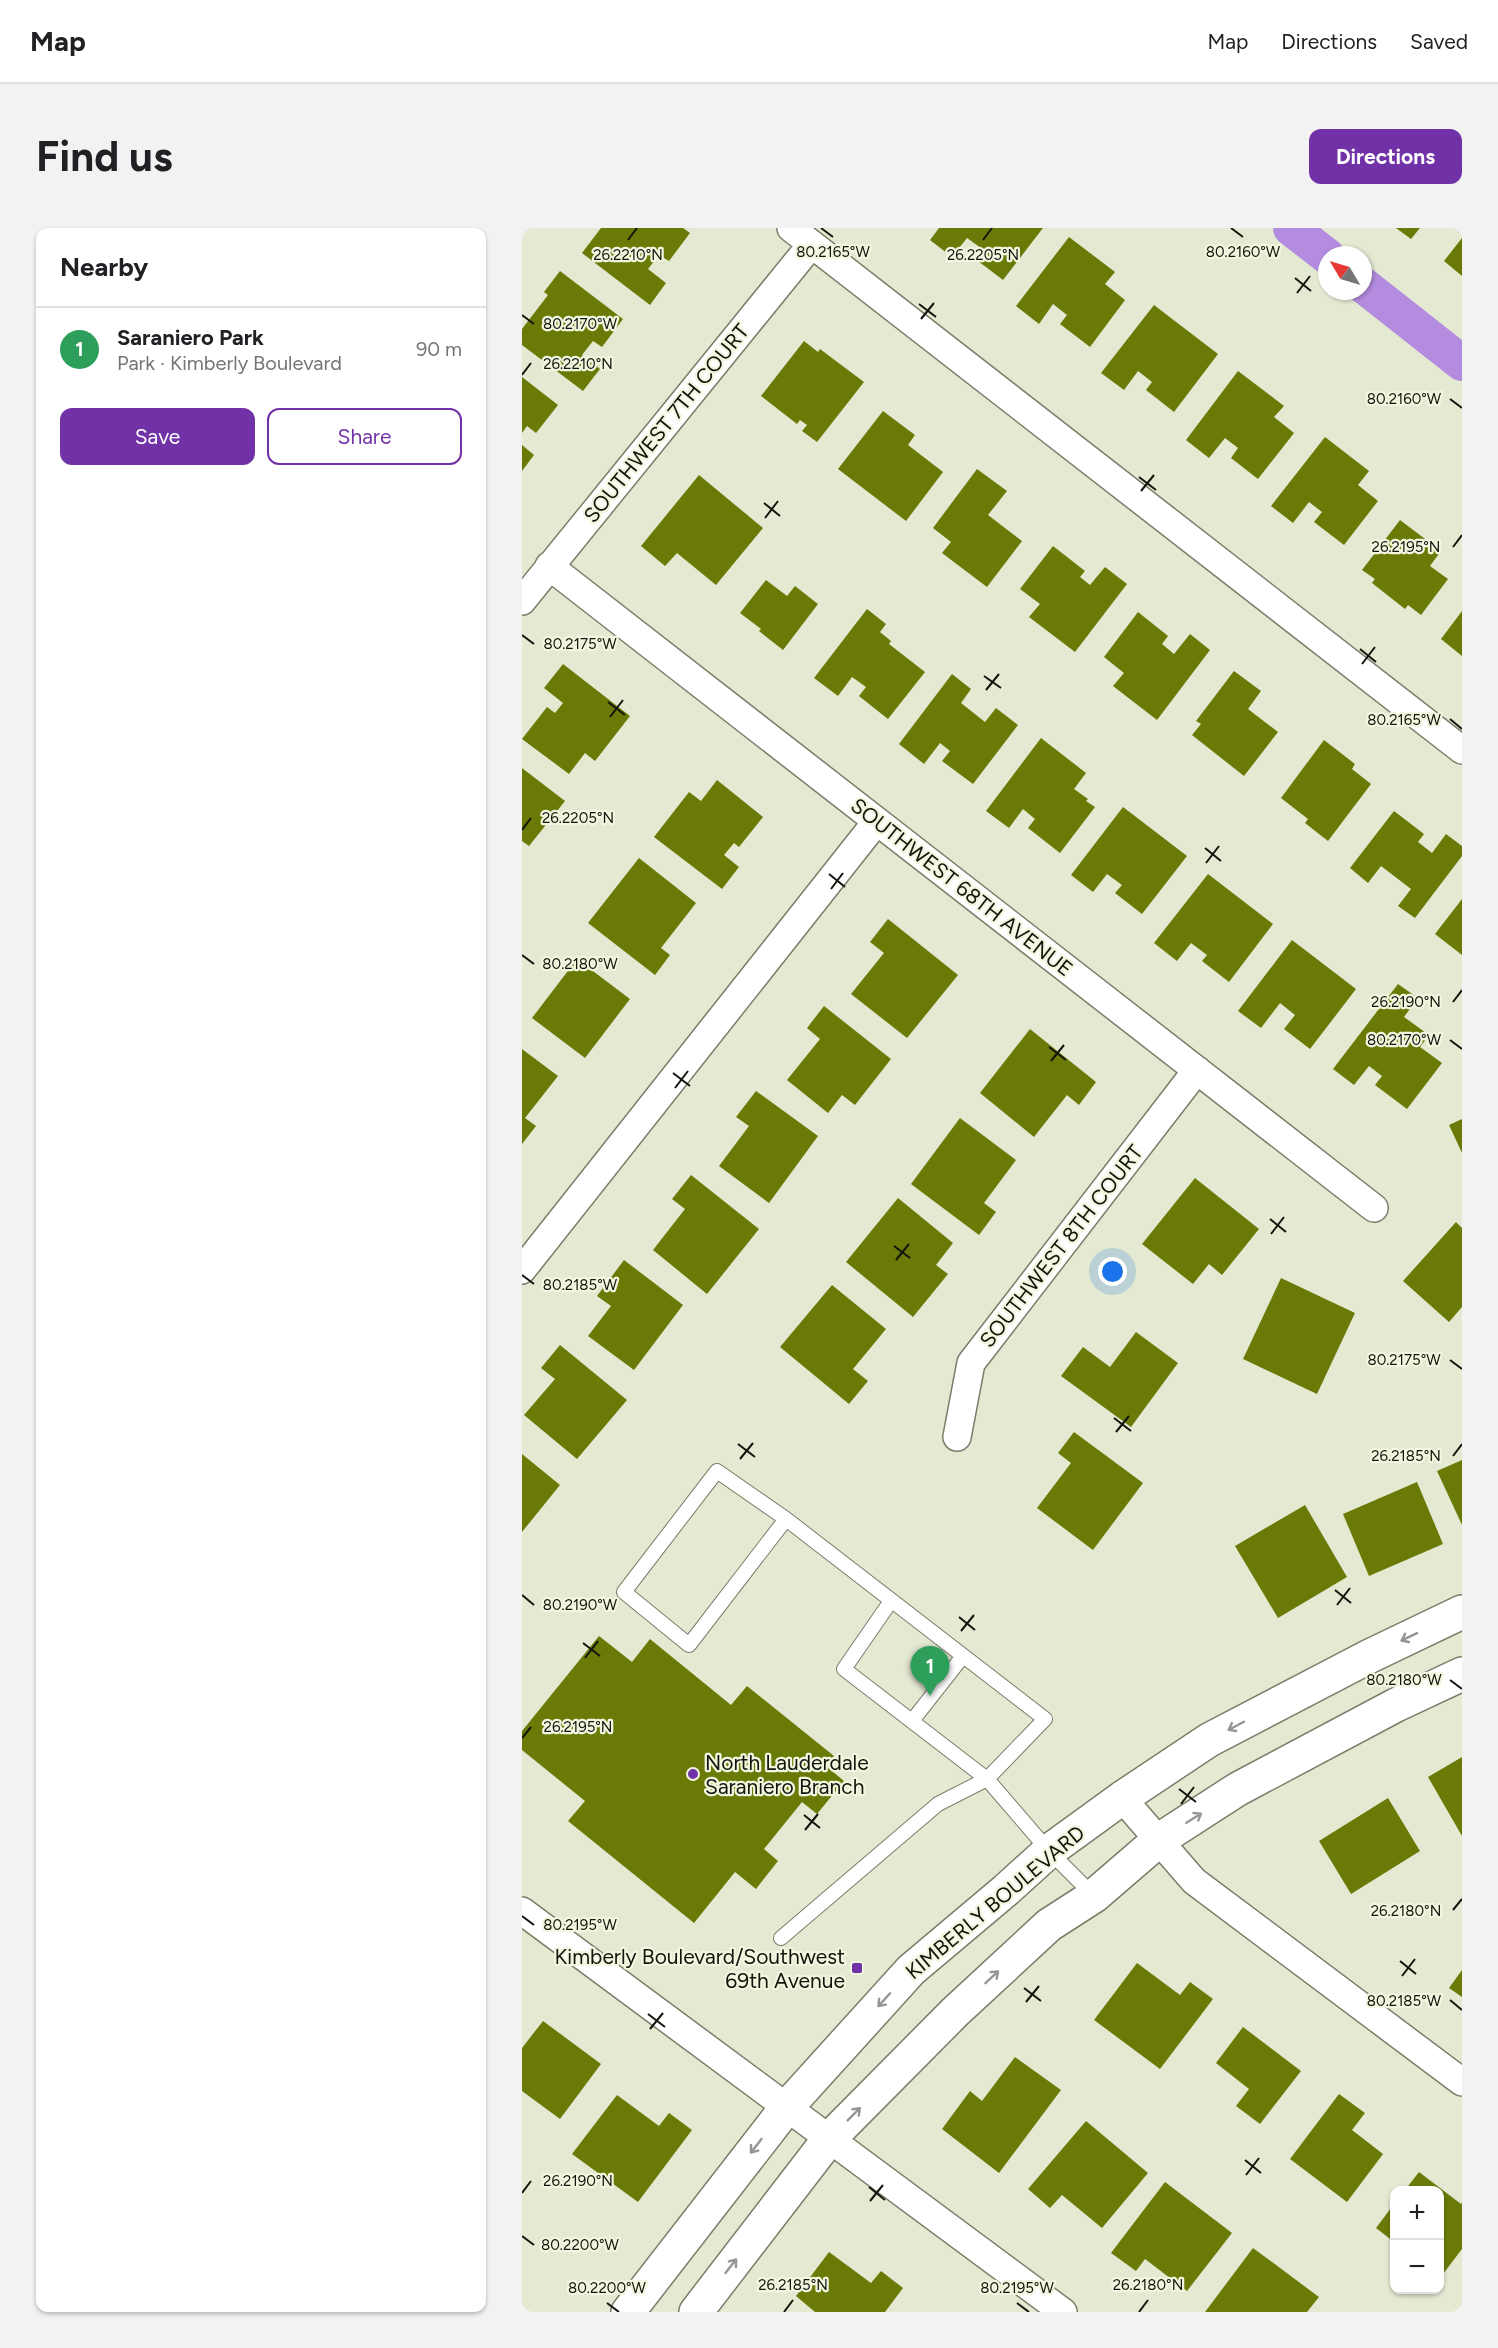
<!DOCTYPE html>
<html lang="en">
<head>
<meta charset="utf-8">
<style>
	body { margin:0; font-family:Figtree,sans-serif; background:#f2f2f2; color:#202124 }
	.controls { position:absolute; right:18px; bottom:18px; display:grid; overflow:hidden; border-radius:12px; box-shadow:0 2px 4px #0004 }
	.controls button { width:54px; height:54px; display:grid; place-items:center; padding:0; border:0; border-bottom:2px solid #e0e0e0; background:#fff; color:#202124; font:30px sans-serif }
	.compass { position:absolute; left:796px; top:18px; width:54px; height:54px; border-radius:50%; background:#fff; box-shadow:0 2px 4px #0004; rotate:308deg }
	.you { position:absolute; left:591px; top:1044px; width:21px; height:21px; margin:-15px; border:4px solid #fff; border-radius:50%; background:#1a73e8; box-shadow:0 0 0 9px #1a73e833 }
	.badge { display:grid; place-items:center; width:39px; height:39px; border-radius:50%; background:#7232a7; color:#fff; font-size:20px; font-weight:700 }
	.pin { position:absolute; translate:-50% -50px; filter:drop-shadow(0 2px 3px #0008) }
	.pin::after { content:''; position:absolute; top:32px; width:21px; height:18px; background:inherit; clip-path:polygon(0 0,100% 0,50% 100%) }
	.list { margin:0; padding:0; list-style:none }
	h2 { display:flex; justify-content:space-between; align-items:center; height:78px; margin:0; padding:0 24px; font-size:26px }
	h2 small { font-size:20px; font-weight:400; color:#757577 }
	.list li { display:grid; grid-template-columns:39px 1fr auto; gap:18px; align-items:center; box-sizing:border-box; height:84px; padding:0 24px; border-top:2px solid #e0e0e0 }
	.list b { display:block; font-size:22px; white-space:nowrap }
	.list p { margin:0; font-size:20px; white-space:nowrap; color:#757577 }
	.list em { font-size:20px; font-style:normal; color:#757577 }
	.actions { display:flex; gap:12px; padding:18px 24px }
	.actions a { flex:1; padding:14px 0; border:2px solid #7232a7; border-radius:12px; text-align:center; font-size:21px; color:#7232a7 }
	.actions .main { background:#7232a7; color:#fff }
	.map { position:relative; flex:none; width:940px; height:2084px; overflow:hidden; border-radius:12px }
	header { display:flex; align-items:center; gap:36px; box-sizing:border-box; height:84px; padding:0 30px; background:#fff; border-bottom:2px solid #e0e0e0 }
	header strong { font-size:28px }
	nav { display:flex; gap:33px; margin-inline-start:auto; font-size:21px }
	.intro { display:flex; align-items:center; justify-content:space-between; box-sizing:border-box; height:144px; padding:0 36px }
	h1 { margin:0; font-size:42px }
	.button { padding:15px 27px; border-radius:12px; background:#7232a7; color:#fff; font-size:21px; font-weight:700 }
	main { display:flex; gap:36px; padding:0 36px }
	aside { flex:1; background:#fff; border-radius:12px; box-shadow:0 2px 4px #0004 }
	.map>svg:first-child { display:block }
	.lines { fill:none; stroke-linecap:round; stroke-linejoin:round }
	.canal { stroke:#b48cdf; stroke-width:36 }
	.building { fill:#6b7a07 }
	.service-casing { stroke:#797e69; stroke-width:16 }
	.minor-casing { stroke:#797e69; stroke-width:30 }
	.tertiary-casing { stroke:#797e69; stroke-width:36 }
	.service { stroke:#fff; stroke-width:14 }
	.minor { stroke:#fff; stroke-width:27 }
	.tertiary { stroke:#fff; stroke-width:33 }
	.oneway { stroke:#959692 }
	.ticks { fill:none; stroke:#13150d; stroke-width:2 }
	.poi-dot { fill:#7232a7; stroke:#f1f7df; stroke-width:2 }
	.labels { text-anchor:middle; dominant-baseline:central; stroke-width:4.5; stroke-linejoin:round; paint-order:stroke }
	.street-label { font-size:21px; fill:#13150d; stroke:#f1f7df }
	.poi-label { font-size:21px; fill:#13150d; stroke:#f1f7df; text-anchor:start }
	.ticks-label { font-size:15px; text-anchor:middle; fill:#13150d; stroke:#f1f7df; stroke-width:4.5; stroke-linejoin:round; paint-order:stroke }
</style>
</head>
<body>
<header>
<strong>Map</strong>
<nav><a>Map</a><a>Directions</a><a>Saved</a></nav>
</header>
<div class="intro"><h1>Find us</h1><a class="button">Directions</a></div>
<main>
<aside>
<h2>Nearby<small></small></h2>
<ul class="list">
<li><span class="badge" style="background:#2e9e5b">1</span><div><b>Saraniero Park</b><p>Park · Kimberly Boulevard</p></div><em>90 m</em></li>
</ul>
<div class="actions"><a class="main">Save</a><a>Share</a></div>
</aside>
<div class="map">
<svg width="940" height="2084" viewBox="0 0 940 2084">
	<rect width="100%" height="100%" fill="#e4e9d2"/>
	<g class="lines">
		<!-- canal -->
		<path class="canal" d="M769 0 805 28
			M841 57 940 135"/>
	</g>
	<!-- building -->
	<path class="building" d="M79 0H161L168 5 147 33 137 27 126 41 144 55 128 77 60 25Z
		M417 0H521L481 52 452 30 459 20 445 10 430 29 408 12Z
		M874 0H898L889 11Z
		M547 9 593 44 583 56 603 72 568 119 538 96 545 87 531 76 517 96 494 78Z
		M940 10V48L922 33Z
		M38 43 101 91 80 119 71 113 60 127 78 141 61 163 0 117V101L26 67 22 64Z
		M632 77 696 126 652 184 624 162 630 154 616 143 602 162 579 145Z
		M282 113 296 124 298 121 342 154 295 214 280 203 285 197 278 192 275 196 239 168Z
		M716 143 762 178 752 189 772 205 736 251 709 230 716 220 703 210 687 230 664 212Z
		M0 149 36 177 14 205 5 198 0 205Z
		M361 183 393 207 386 217 421 244 384 293 316 241Z
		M803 209 847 243 836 257 856 273 822 317 792 294 800 284 787 274 771 295 749 278Z
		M0 217 12 227 0 243Z
		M455 241 485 263 466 287 500 313 465 359 420 325 429 314 411 300Z
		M177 247 241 300 194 357 155 325 143 338 119 318Z
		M878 292 919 323 908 338 926 351 899 387 886 377 883 381 850 355 853 351 840 342Z
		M531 318 563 343 558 349 568 357 583 339 605 356 553 424 507 389 518 376 498 361Z
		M244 352 265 368 273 358 296 376 261 422 237 403 239 401 218 385Z
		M345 381 364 396 358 404 369 413 367 416 403 444 366 491 337 468 344 459 330 449 316 468 292 450Z
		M940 383V428L919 411Z
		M616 384 646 408 640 416 652 426 668 406 688 422 635 492 591 458 602 445 582 429Z
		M41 436 108 488 73 533 63 525 47 546 0 511 25 479 33 485 41 475 22 460Z
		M712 443 739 463 726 481 756 504 722 548 670 507 679 496 674 493Z
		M430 446 449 461 439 475 463 494 474 480 496 497 451 556 420 533 428 523 418 515 402 536 377 516Z
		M519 510 564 545 552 561 566 571 564 573 573 579 538 625 506 600 513 591 501 581 487 600 464 583Z
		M802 512 833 536 830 541 849 556 806 613 783 595 786 591 759 570Z
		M0 540 43 573 7 618 0 613Z
		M195 552 241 589 217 619 212 615 202 627 217 639 200 661 132 609 167 564 179 573Z
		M601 579 665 628 620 686 593 665 600 657 585 646 571 664 549 647Z
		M872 583 902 606 896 614 910 625 924 606 940 618V628L893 690 876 678 889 661 859 638 846 655 828 640Z
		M117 630 174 675 139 720 148 727 133 747 66 695Z
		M686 646 751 696 707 754 680 733 685 727 669 715 655 733 632 715Z
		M940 671V727L913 706Z
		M366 691 436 747 385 810 329 766 362 725 348 714Z
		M770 712 834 761 788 821 762 801 773 787 758 775 739 800 716 783Z
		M55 731 108 771 63 830 10 790Z
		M876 756 896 770 882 789 907 807 898 819 920 835 885 881 853 857 860 848 847 838 832 857 811 841Z
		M302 778 369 831 333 877 320 867 306 885 265 852 298 811 285 800Z
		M508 801 574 854 557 877 545 867 512 909 458 865Z
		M0 821 36 848 3 890 14 898 0 916Z
		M234 863 296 908 247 975 197 938 227 898 214 889Z
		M438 890 494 932 462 975 474 984 457 1007 389 956Z
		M940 891V925L927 897Z
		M169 947 237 1001 185 1066 131 1022 163 981 150 971Z
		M673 950 737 1001 700 1047 687 1036 671 1056 620 1016Z
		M376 970 431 1015 414 1037 426 1046 391 1089 324 1034Z
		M934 994 940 1000V1079L927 1094 881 1053Z
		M102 1032 161 1077 112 1142 66 1108 89 1078 75 1068Z
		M759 1050 833 1085 795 1166 721 1131Z
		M310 1057 364 1101 331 1141 346 1153 327 1176 258 1119Z
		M614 1104 656 1135 609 1199 539 1148 561 1119 588 1139Z
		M38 1117 105 1172 55 1231 2 1187 33 1151 19 1140Z
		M552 1204 621 1255 571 1322 515 1280 549 1235 536 1225Z
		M0 1226 38 1257 0 1304Z
		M940 1232V1297L915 1243Z
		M895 1254 921 1316 847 1348 821 1286Z
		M783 1277 825 1349 756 1390 713 1318Z
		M77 1408 110 1434 128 1411 209 1477 225 1458 312 1528 304 1538 322 1553 295 1586 280 1574 242 1621 256 1633 234 1661 213 1644 172 1695 46 1593 63 1573 0 1522V1503Z
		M940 1529V1608L906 1549Z
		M866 1570 898 1623 829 1666 797 1613Z
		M615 1735 658 1767 668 1754 691 1771 638 1841 572 1792Z
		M940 1742V1769L927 1760Z
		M21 1793 79 1836 38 1891 0 1863V1820Z
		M721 1799 779 1843 738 1896 714 1878 727 1861 694 1835Z
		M493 1829 539 1862 477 1945 420 1901 448 1863 460 1873Z
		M817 1866 843 1885 830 1902 861 1926 825 1974 768 1931Z
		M95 1867 137 1898 147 1885 170 1902 116 1974 50 1926Z
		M564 1893 626 1945 580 2000 540 1967 528 1980 506 1961Z
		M897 1944 939 1976 940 1974V2021L918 2050V1962H883Z
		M643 1954 710 2005 665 2063 623 2031 614 2043 589 2025Z
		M872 1976V2014L854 2000Z
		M731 2020 797 2069 785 2084H683Z
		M307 2024 349 2055 359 2043 381 2060 363 2084H293L274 2068Z"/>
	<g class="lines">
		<defs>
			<path id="service" d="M264 1291 167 1417 102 1364 195 1243 264 1291 523 1491 465 1551 527 1623 572 1668
				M390 1493 441 1428
				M259 1710 416 1576 465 1551 322 1441 369 1373"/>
			<path id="minor" d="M269 0 940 522
				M27 338 852 980
				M0 373 289 17
				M0 1042 355 593
				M435 1209 449 1135 675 842
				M600 1570 672 1653 940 1854
				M0 1683 541 2084"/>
			<path id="tertiary" d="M106 2084 265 1879 389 1742 484 1662 527 1623 600 1570 687 1512 848 1428 940 1384
				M174 2084 307 1911 433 1784 527 1697 572 1668 637 1612 716 1561 874 1477 940 1446"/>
		</defs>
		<!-- service casing -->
		<use href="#service" class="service-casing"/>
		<!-- minor casing -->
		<use href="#minor" class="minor-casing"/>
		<!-- tertiary casing -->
		<use href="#tertiary" class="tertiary-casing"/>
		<!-- service -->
		<use href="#service" class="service"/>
		<!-- minor -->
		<use href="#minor" class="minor"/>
		<!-- tertiary -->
		<use href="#tertiary" class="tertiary"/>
	</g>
	<!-- one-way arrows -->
	<defs><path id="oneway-shaft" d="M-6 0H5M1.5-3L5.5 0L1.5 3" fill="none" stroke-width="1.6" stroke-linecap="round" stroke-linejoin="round" transform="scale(1.5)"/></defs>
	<g class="oneway">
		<use href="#oneway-shaft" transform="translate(887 1409) rotate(155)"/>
		<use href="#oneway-shaft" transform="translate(714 1498) rotate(152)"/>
		<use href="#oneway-shaft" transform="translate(672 1590) rotate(-32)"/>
		<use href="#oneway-shaft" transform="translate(470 1749) rotate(-43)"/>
		<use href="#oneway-shaft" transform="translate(362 1772) rotate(132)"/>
		<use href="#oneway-shaft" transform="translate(332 1886) rotate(-45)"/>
		<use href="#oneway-shaft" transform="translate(234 1918) rotate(128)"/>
		<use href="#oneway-shaft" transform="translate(209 2038) rotate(-52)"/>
	</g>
	<!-- ticks -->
	<path class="ticks" d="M299 0 311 9M709 0 721 9M106 12 115 0M461 12 470 0M773 50 789 63M775 65 788 48M397 76 414 89M0 87 12 96M399 91 412 75M0 147 9 135M928 171 940 180M617 249 634 262M619 263 632 247M242 275 258 288M243 290 256 273M931 319 940 307M0 407 12 416M838 421 854 434M840 436 853 419M462 448 479 460M464 462 477 446M86 474 103 487M88 489 101 472M928 491 940 501M0 602 9 590M683 620 699 633M684 635 697 618M307 646 323 659M309 661 321 645M0 727 12 736M931 774 940 762M928 812 940 821M527 819 544 832M529 833 542 817M151 845 168 858M153 860 166 843M748 991 764 1004M749 1006 762 989M372 1018 388 1030M374 1032 387 1016M0 1047 12 1056M928 1132 940 1141M592 1190 609 1203M594 1204 607 1188M216 1216 233 1229M931 1228 940 1216M218 1231 231 1215M813 1362 829 1375M0 1367 12 1377M815 1377 828 1360M437 1389 453 1402M439 1403 452 1387M61 1415 78 1428M63 1430 76 1413M928 1452 940 1461M0 1510 9 1499M657 1561 674 1574M659 1576 672 1559M282 1587 298 1600M283 1602 296 1586M931 1682 940 1671M0 1688 12 1697M878 1733 894 1746M880 1748 893 1731M502 1760 519 1773M928 1772 940 1782M504 1774 517 1758M126 1786 143 1799M128 1801 141 1785M723 1932 739 1945M724 1947 737 1930M347 1959 363 1972M0 1965 9 1953M348 1973 361 1957M0 2008 12 2017M85 2075 97 2084M495 2075 507 2084M262 2084 271 2072M617 2084 626 2072"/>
	<!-- markers -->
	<g class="poi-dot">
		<circle cx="171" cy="1546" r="6"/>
		<rect x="329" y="1734" width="12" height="12" rx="3"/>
	</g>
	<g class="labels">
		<!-- street labels -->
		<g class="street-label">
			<text transform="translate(144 195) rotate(-51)">SOUTHWEST 7TH COURT</text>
			<text transform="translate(440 659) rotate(38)">SOUTHWEST 68TH AVENUE</text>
			<text transform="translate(539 1018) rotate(-52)">SOUTHWEST 8TH COURT</text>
			<text transform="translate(473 1674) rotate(-40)">KIMBERLY BOULEVARD</text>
		</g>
		<!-- poi labels -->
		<g class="poi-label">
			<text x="183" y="1534">North Lauderdale<tspan x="183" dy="24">Saraniero Branch</tspan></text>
			<text x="323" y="1728" text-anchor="end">Kimberly Boulevard/Southwest<tspan x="323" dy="24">69th Avenue</tspan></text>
		</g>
	</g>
	<g class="ticks-label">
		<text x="311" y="29">80.2165°W</text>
		<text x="721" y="29">80.2160°W</text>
		<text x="106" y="32">26.2210°N</text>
		<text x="461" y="32">26.2205°N</text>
		<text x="58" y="101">80.2170°W</text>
		<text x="56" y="141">26.2210°N</text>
		<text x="882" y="176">80.2160°W</text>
		<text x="884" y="324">26.2195°N</text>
		<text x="58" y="421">80.2175°W</text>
		<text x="882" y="497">80.2165°W</text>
		<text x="56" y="595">26.2205°N</text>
		<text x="58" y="741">80.2180°W</text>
		<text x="884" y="779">26.2190°N</text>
		<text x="882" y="817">80.2170°W</text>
		<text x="58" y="1062">80.2185°W</text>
		<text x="882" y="1137">80.2175°W</text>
		<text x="884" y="1233">26.2185°N</text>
		<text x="58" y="1382">80.2190°W</text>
		<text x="882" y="1457">80.2180°W</text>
		<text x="56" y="1504">26.2195°N</text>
		<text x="884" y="1688">26.2180°N</text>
		<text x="58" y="1702">80.2195°W</text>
		<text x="882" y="1778">80.2185°W</text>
		<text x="56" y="1958">26.2190°N</text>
		<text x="58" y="2022">80.2200°W</text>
		<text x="271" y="2062">26.2185°N</text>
		<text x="626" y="2062">26.2180°N</text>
		<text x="85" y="2065">80.2200°W</text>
		<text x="495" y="2065">80.2195°W</text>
	</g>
</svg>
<div class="controls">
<button>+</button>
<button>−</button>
</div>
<svg class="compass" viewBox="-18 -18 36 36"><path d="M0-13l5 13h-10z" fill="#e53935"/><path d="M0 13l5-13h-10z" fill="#757577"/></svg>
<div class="you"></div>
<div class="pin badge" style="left:408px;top:1468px;background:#2e9e5b">1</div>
</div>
</main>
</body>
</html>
